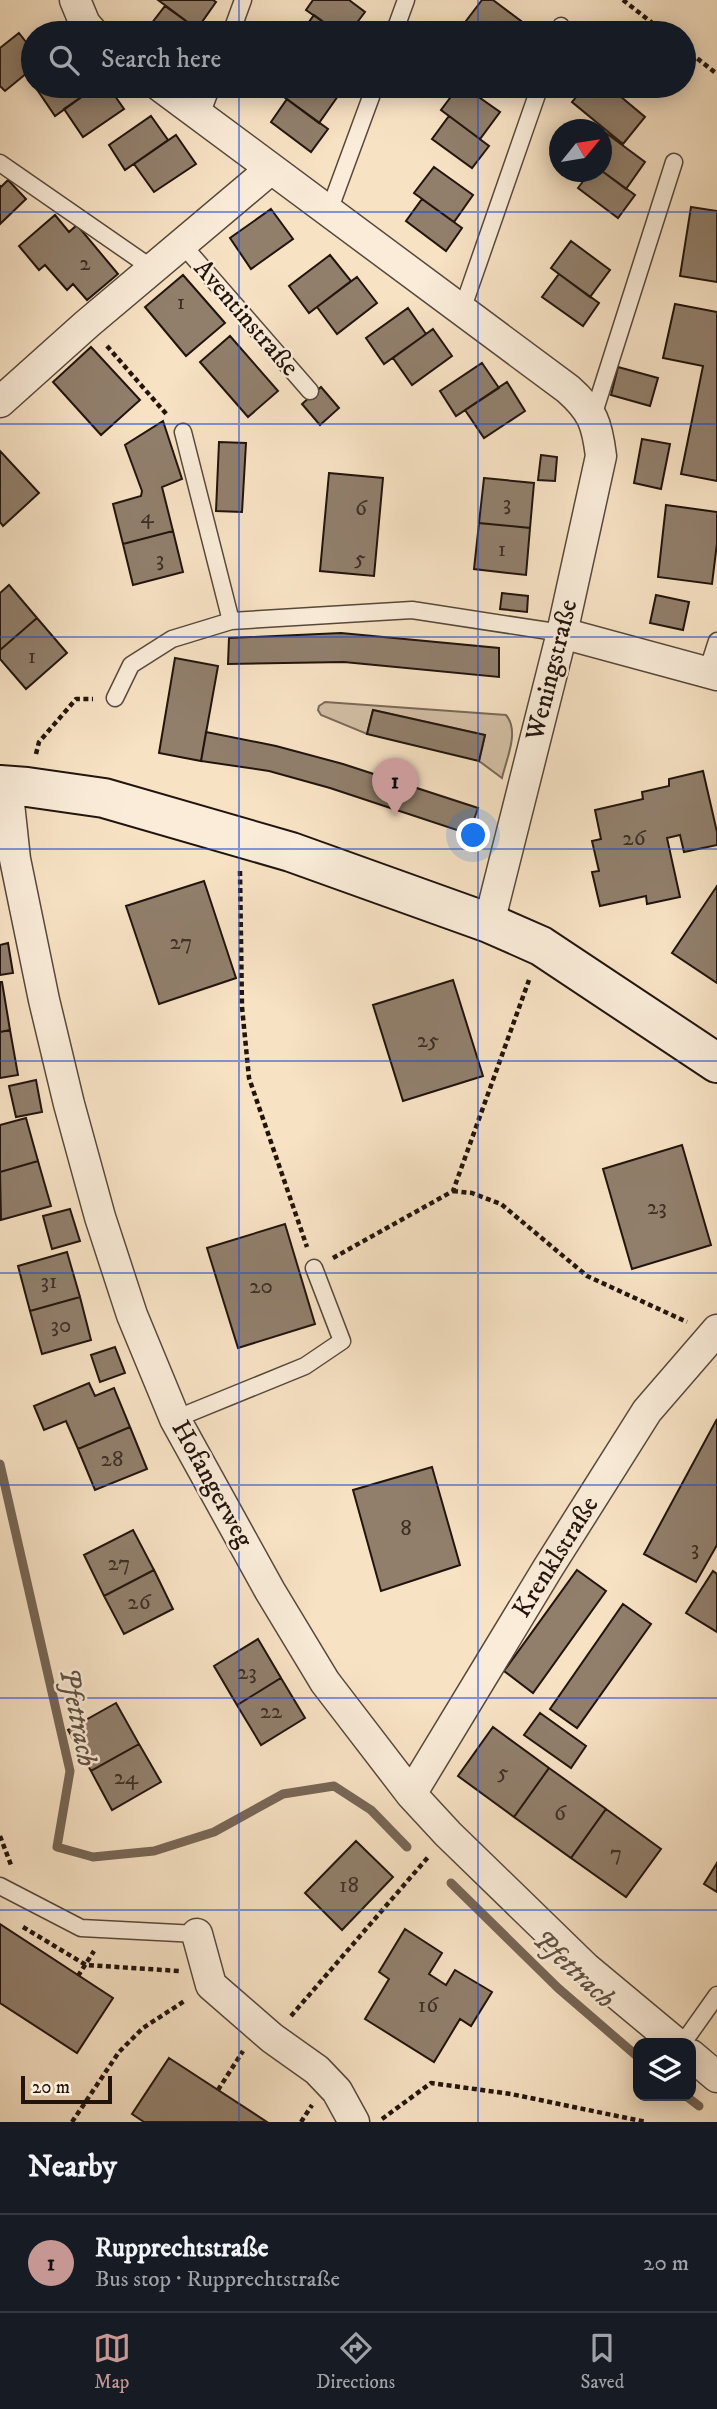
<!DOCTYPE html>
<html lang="en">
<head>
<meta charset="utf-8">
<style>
	body { margin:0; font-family:"IM FELL DW Pica",serif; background:#242831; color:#f1f3f6 }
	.controls { position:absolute; right:21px; bottom:21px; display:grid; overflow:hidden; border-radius:14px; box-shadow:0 4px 18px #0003 }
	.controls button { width:63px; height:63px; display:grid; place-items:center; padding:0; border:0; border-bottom:2px solid #363941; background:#171b24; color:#f1f3f6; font:35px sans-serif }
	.compass { position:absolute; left:549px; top:119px; width:63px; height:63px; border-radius:50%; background:#171b24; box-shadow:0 4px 18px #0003; rotate:60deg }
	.scale { position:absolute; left:21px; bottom:18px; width:91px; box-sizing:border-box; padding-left:7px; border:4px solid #22140d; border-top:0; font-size:19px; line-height:24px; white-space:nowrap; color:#22140d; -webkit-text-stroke:5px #faecd9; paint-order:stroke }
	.you { position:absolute; left:474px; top:836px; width:24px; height:24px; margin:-18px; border:5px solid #fff; border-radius:50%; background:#1a73e8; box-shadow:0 0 0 10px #1a73e833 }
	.badge { display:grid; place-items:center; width:46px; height:46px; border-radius:50%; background:#c59692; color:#111; font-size:23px; font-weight:700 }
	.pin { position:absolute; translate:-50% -58px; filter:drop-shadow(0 2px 4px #0008) }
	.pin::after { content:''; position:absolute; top:37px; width:24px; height:21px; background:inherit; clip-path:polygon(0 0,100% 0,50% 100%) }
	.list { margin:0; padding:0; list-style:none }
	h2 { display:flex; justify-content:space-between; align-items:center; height:91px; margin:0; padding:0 28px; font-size:30px }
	h2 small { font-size:23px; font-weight:400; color:#9ea1a6 }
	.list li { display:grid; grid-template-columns:46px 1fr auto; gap:21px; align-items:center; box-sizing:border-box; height:98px; padding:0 28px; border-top:2px solid #363941 }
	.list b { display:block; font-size:26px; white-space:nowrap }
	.list p { margin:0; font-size:23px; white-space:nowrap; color:#9ea1a6 }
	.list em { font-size:23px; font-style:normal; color:#9ea1a6 }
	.icon { flex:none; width:38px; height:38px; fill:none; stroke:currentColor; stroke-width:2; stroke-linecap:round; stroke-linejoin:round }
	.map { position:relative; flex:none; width:717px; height:2122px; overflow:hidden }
	.search { position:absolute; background:#171b24; box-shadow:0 4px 18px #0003; left:21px; right:21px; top:21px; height:77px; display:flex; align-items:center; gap:18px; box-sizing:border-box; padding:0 24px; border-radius:38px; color:#9ea1a6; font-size:26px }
	.sheet { height:189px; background:#171b24 }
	nav { display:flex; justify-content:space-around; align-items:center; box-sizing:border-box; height:98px; border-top:2px solid #363941; background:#171b24; font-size:19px; color:#9ea1a6 }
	nav a { display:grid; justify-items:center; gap:4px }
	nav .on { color:#c59692 }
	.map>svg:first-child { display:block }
	.green { fill:#d3bfa5; stroke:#7a6a59; stroke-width:2 }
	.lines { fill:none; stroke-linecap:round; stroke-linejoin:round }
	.stream { stroke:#776656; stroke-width:9 }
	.building { fill:#917f6c; stroke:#22140d; stroke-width:2 }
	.service-casing { stroke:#57483b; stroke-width:19 }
	.minor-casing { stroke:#57483b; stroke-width:33 }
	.secondary-casing { stroke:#22140d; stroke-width:42 }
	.path { stroke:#22140d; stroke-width:4.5; stroke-dasharray:5 3.5; stroke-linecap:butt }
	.service { stroke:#faecd9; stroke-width:16 }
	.minor { stroke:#faecd9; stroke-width:30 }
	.secondary { stroke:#faecd9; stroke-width:38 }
	.grid { fill:none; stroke:#1d4ed8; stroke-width:2; stroke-opacity:0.55 }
	.labels { text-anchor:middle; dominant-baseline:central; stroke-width:5; stroke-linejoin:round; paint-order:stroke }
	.number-label { font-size:23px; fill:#3e2f25 }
	.street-label { font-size:26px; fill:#22140d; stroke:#faecd9 }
	.water-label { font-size:28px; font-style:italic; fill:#615143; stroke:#faecd9 }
</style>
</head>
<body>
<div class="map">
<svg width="717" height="2122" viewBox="0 0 717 2122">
	<rect width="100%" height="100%" fill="#f7e2c4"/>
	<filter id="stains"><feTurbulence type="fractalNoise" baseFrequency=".00286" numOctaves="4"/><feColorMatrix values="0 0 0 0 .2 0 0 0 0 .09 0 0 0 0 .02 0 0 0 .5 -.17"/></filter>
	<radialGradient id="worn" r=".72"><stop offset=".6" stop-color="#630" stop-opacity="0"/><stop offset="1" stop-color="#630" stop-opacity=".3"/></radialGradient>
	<!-- green -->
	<path class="green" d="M325 702 506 715C520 731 506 760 502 778L479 761 485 735 373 710 367 734 321 715 318 710 319 706Z"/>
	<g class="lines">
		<!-- stream -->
		<path class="stream" d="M0 1464 70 1771 57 1847 93 1857 154 1851 214 1832 283 1794 334 1786 371 1810 407 1847
			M451 1883 558 1988 638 2057
			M686 2096 699 2106"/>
	</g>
	<!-- building -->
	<path class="building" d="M158 0H213L216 2 197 29Z
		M313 0H349L365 12 349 33H339L306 10Z
		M482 0H493L525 24 518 33H483L466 21Z
		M165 6 197 29 203 33H155L148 28Z
		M314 15 339 33H301Z
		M19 33 33 51V68L5 91 0 86V48Z
		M39 86H97L55 116 36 88Z
		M97 86H108L124 109 83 137 64 109Z
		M286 86H324L338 96 319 123 280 94Z
		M459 86H463L500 112 480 139 441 110Z
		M585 86H608L645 117 623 144 572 102Z
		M287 99 328 129 311 152 271 122Z
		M151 116 168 140 125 170 109 145Z
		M449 116 489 146 472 168 432 139Z
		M606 133 645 162 626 189 602 171V139Z
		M176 135 196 164 154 192 134 164Z
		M434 167 473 195 454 222 414 193Z
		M602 171 635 195 618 218 578 188 590 172Z
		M8 180 26 199 0 224V186L1 187Z
		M422 199 462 228 446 251 406 221Z
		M691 207 717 211V282L680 276Z
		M271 209 293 239 251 269 230 238Z
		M55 215 69 232 77 225 118 274 87 300 73 284 67 290 45 265 39 270 19 246Z
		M571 241 610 270 590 297 551 268Z
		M330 255 351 281 309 313 289 286Z
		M559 274 599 303 583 326 542 297Z
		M183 275 225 323 186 356 145 307Z
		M357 277 377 303 337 334 317 307Z
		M675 304 717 312V481L681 474 703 366 663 358Z
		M408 308 426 334 384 364 366 338Z
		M433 329 452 356 412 385 393 358Z
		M230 336 278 391 248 417 200 362Z
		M91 347 140 400 101 435 53 382Z
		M482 363 499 388 456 416 440 391Z
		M618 367 658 378 650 406 611 395Z
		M507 382 525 411 484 438 465 410Z
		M321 387 339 408 320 425 302 404Z
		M163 421 182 479 162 487 173 531 123 544 113 504 141 496 142 491 125 445Z
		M642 439 670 444 661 489 634 483Z
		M219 442 246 443 242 512 216 511Z
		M0 451 39 493 3 526 0 522Z
		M541 455 557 457 555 481 538 480Z
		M329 473 383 478 374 576 320 571Z
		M484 478 534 483 530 528 479 523Z
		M666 505 717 512V543L712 584 658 577Z
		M479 523 530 528 526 575 474 569Z
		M173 531 183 572 133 585 123 544Z
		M9 585 37 618 0 650V593Z
		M502 593 528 596 527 612 500 609Z
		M656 595 689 602 683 630 650 623Z
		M37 618 67 653 26 689 0 659V650Z
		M341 633 499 648V677L344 662 228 664 229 638Z
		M175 658 218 666 201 761 159 753Z
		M373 710 485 735 479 761 367 734Z
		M206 732 276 746 343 764 478 808 469 834 330 788 269 771 201 761Z
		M703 771 717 832V845L684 852 680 835 667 838 680 897 647 904 646 896 600 906 592 872 599 871 592 841 601 839 595 810 643 799 642 792 669 786V779Z
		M204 881 236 978 159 1004 126 906Z
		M717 886V983L672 953Z
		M8 943 13 973 0 975V945Z
		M453 980 483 1076 403 1101 373 1005Z
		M0 982H2L10 1030 0 1032Z
		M10 1030 18 1075 0 1078V1032Z
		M36 1080 42 1112 16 1117 9 1086Z
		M26 1118 38 1161 0 1172V1125Z
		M682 1145 711 1245 632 1269 603 1169Z
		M38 1161 51 1206 1 1220 0 1172Z
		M70 1209 80 1241 52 1249 43 1216Z
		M285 1224 315 1324 238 1348 207 1248Z
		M67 1252 80 1297 30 1311 18 1266Z
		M80 1297 91 1340 42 1354 30 1311Z
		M115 1347 125 1373 100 1382 91 1355Z
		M89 1383 95 1396 114 1388 130 1427 78 1449 66 1421 44 1430 34 1406Z
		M717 1419V1545L696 1582 644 1554Z
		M130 1427 147 1469 95 1490 78 1449Z
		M432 1467 460 1565 381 1591 353 1490Z
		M133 1530 154 1570 104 1596 84 1555Z
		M154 1570 173 1609 124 1634 104 1596Z
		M577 1570 606 1591 533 1693 504 1671Z
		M713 1571 717 1574V1632L686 1613Z
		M623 1604 651 1624 577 1728 550 1709Z
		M258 1639 281 1678 237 1705 214 1666Z
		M281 1678 305 1718 261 1745 237 1705Z
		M116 1703 139 1744 91 1771 68 1730Z
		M540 1713 586 1746 571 1768 524 1735Z
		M493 1727 549 1768 514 1817 458 1776Z
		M139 1744 161 1782 112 1810 91 1771Z
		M549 1768 606 1809 571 1858 514 1817Z
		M606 1809 661 1849 626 1897 571 1858Z
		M356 1841 393 1877 342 1930 305 1893Z
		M717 1863V1892L704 1884Z
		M0 1924 113 1998 77 2053 0 2003Z
		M405 1929 442 1953 429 1974 446 1985 455 1970 492 1992 471 2026 460 2019 434 2062 365 2019 389 1979 379 1972Z
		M169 2058 267 2122H144L132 2114Z"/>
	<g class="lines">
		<defs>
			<path id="service" d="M231 33 243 0
				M394 33 406 0
				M558 33 561 26
				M201 115 212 86
				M0 163 153 269
				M329 211 375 86
				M182 244 310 391
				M462 310 540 86
				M593 416 674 162
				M183 432 231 621
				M707 672 717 641
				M115 698 131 665 172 639 231 621 412 610 562 633
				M175 1419 305 1366 342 1341 314 1268
				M0 1886 81 1928 197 1934
				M683 2043 717 1995"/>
			<path id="minor" d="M75 0 85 24 93 33
				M160 86 568 389C593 411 597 424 601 456L562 633 489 923
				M0 402 87 324 271 169
				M562 633 717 675
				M7 785 15 859 44 1000 69 1104 100 1217 132 1315 175 1419 270 1591 325 1682 411 1794 448 1834 586 1968 676 2043
				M411 1794 548 1568 647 1411 717 1330
				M197 1934 211 1985 272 2038 317 2070 337 2091 354 2122
				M691 2055 717 2077"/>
			<path id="secondary" d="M0 785 27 787 104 798 291 852 489 923 541 946 717 1063"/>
		</defs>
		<!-- service casing -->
		<use href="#service" class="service-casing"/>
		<!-- minor casing -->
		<use href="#minor" class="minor-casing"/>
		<!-- secondary casing -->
		<use href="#secondary" class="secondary-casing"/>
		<!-- path -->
		<path class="path" d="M623 0 665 33
			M684 48 717 74
			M107 346 168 416
			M36 754 39 742 76 699H93
			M240 871 242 1007 249 1078 307 1247
			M453 1191 472 1193 501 1204 587 1276 687 1322
			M333 1258 453 1191 529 980
			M0 1836 11 1865
			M23 1927 86 1965 179 1971
			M78 1976 94 1951
			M291 2016 429 1856
			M218 2090 243 2051
			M382 2119 431 2083 511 2094 646 2122
			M72 2122 119 2052 143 2028 186 2000
			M301 2122 312 2105"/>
		<!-- service -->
		<use href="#service" class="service"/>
		<!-- minor -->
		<use href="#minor" class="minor"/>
		<!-- secondary -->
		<use href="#secondary" class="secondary"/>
	</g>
	<!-- grid -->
	<path class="grid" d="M239 0V33M478 0V33M239 86V2122M478 86V2122M0 212H717M0 424H717M0 637H717M0 849H717M0 1061H717M0 1273H717M0 1485H717M0 1698H717M0 1910H717"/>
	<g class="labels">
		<!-- number labels -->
		<g class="number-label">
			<text x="85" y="263">2</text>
			<text x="181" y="302">1</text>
			<text x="507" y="503">3</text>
			<text x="361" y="508">6</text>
			<text x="147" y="516">4</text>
			<text x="502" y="549">1</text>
			<text x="360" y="558">5</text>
			<text x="160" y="559">3</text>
			<text x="32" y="656">1</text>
			<text x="634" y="838">26</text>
			<text x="181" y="942">27</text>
			<text x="428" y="1040">25</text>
			<text x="657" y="1207">23</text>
			<text x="49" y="1281">31</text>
			<text x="261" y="1286">20</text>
			<text x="61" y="1325">30</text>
			<text x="112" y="1459">28</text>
			<text x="406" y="1528">8</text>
			<text x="695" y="1548">3</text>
			<text x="119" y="1563">27</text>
			<text x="139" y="1602">26</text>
			<text x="247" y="1672">23</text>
			<text x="271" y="1711">22</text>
			<text x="503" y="1772">5</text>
			<text x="126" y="1777">24</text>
			<text x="560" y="1813">6</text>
			<text x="616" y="1853">7</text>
			<text x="349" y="1885">18</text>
			<text x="428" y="2005">16</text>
		</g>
		<!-- street labels -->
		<g class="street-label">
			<text transform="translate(246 318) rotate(49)">Aventinstraße</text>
			<text transform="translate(552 670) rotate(-76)">Weningstraße</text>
			<text transform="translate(212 1484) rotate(61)">Hofangerweg</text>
			<text transform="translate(556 1557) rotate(-58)">Krenklstraße</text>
		</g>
		<!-- water labels -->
		<g class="water-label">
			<text transform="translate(78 1717) rotate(79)">Pfettrach</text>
			<text transform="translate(574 1969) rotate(43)">Pfettrach</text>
		</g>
	</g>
	<rect width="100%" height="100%" filter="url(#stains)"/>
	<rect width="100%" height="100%" fill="url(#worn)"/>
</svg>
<div class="controls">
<button><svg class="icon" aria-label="layers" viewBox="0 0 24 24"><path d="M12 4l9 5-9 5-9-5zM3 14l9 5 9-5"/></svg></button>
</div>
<svg class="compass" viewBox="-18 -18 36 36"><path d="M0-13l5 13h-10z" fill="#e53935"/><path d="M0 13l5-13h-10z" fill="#9ea1a6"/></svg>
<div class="scale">20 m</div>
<div class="you"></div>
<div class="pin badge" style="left:395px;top:816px">1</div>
<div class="search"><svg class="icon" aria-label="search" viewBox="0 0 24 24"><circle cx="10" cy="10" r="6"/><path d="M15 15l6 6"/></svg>Search here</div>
</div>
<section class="sheet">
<h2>Nearby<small></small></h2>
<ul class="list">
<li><span class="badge">1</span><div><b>Rupprechtstraße</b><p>Bus stop · Rupprechtstraße</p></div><em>20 m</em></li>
</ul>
</section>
<nav>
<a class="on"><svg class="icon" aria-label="map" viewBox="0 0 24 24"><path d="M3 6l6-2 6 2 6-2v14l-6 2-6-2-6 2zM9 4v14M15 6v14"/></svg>Map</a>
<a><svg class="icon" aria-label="directions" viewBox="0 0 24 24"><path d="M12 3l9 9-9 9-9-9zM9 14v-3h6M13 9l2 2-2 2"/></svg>Directions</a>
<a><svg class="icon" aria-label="saved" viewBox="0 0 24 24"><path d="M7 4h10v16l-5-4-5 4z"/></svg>Saved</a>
</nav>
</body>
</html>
